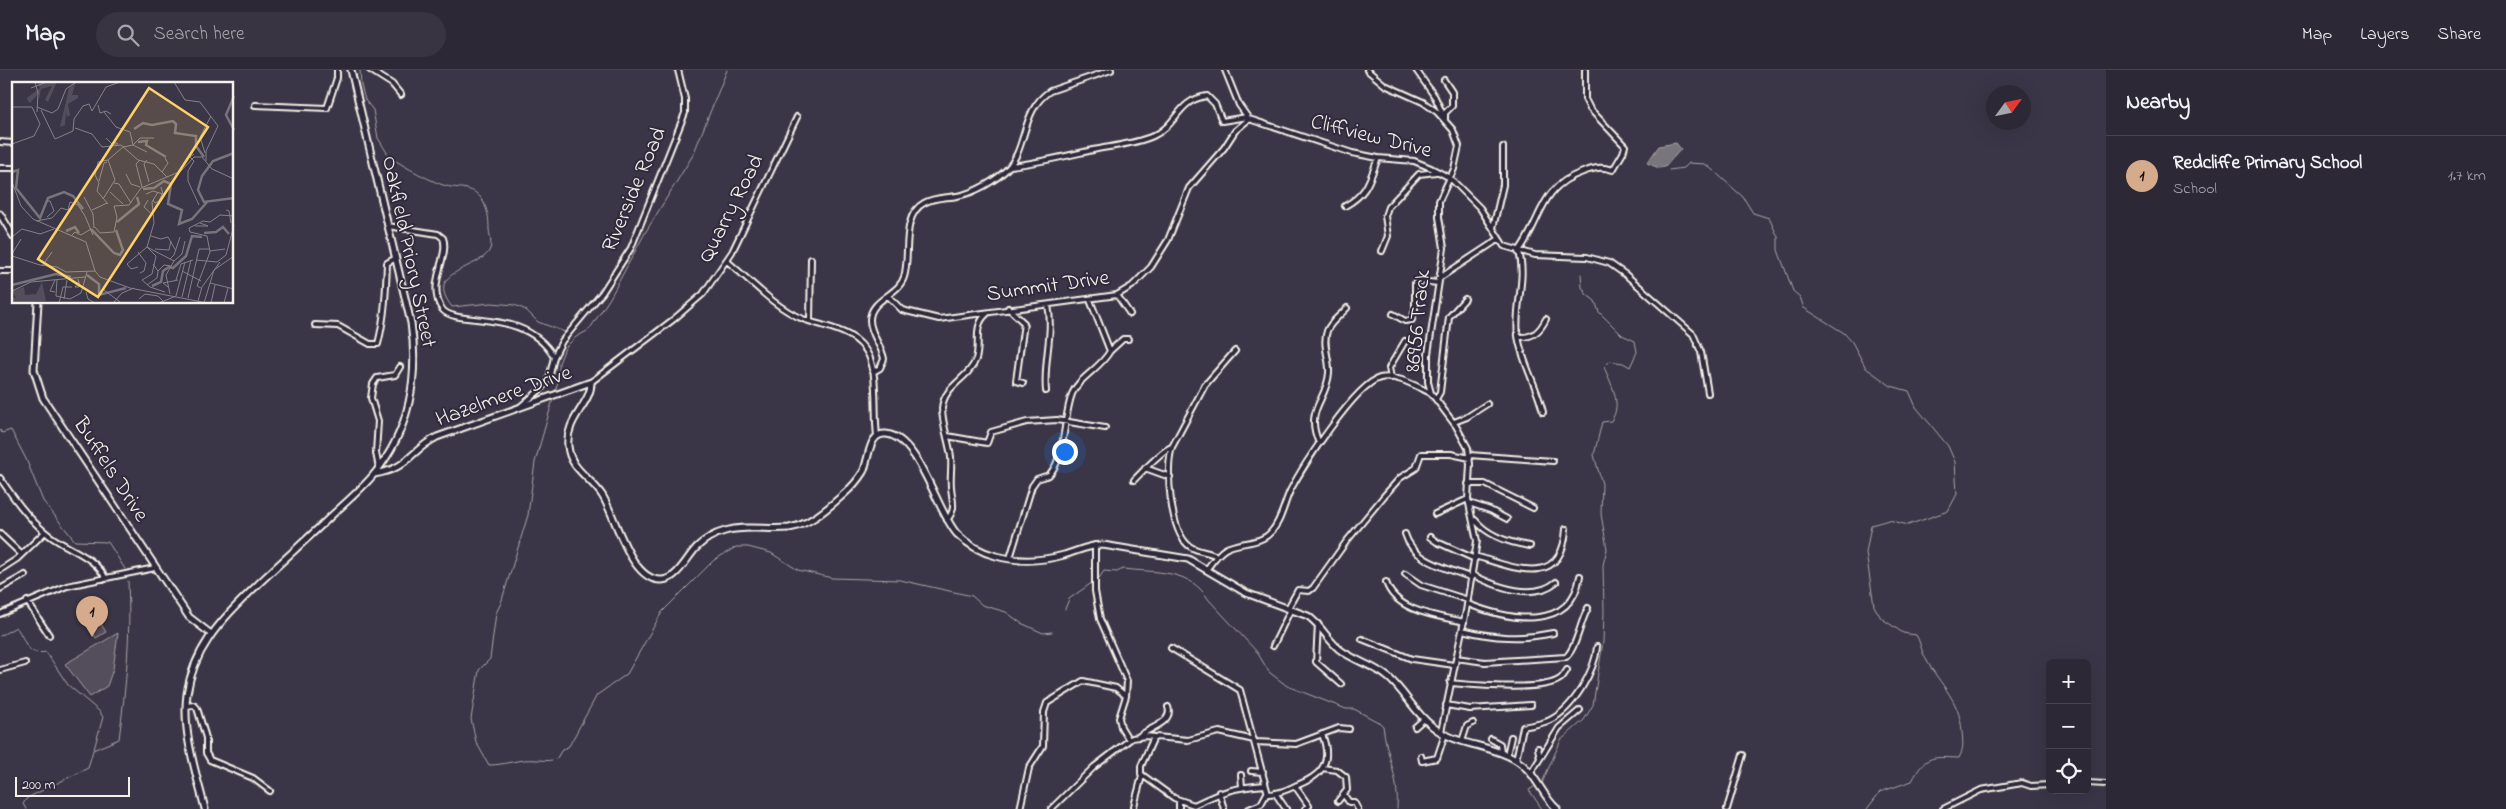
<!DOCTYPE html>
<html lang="en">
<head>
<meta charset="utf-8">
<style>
	body { margin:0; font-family:"Indie Flower",sans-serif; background:#383441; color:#f1f3f6 }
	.controls { position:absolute; right:15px; bottom:15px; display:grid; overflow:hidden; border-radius:8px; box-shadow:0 5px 20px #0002 }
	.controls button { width:45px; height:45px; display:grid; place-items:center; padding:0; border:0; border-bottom:1px solid #484450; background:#2c2835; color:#f1f3f6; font:25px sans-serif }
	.compass { position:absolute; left:1986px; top:15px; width:45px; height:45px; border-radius:50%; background:#2c2835; box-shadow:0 5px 20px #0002; rotate:57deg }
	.scale { position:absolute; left:15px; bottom:12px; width:115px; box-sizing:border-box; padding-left:5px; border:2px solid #f4f1e8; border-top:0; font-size:14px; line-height:18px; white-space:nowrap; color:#f4f1e8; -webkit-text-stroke:4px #2f2a3d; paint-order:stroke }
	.you { position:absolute; left:1064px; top:381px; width:18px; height:18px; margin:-12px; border:4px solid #fff; border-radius:50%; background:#1a73e8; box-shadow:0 0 0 8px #1a73e833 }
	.badge { display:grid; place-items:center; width:32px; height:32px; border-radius:50%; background:#d6ab8b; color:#111; font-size:16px; font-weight:700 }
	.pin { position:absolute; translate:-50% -41px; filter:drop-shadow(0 1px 2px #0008) }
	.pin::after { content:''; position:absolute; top:26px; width:18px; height:15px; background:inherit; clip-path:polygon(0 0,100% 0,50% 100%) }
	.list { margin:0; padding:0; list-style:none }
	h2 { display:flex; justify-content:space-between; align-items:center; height:65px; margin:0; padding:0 20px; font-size:21px }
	h2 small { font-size:16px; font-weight:400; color:#a6a6ad }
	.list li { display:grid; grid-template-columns:32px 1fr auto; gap:15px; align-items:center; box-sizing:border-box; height:80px; padding:0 20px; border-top:1px solid #484450 }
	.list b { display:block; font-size:19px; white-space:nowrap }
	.list p { margin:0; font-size:16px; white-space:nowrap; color:#a6a6ad }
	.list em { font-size:16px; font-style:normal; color:#a6a6ad }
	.icon { flex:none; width:28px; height:28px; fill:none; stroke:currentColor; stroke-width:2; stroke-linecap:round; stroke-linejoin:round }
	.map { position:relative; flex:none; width:2106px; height:739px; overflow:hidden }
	header { display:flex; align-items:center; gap:30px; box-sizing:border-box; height:70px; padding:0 25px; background:#2c2835; border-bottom:1px solid #484450 }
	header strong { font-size:24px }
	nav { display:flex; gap:28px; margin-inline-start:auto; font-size:18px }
	.search { width:350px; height:45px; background:#383441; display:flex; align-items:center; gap:12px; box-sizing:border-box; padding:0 18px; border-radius:28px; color:#a6a6ad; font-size:19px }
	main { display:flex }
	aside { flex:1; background:#2c2835 }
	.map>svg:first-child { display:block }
	.green { fill:#534e5c; stroke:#a4a0a2 }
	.water { fill:#78747b; stroke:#aaa6a7 }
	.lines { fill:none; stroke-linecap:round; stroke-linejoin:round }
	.stream { stroke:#aaa6a7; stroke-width:1 }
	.minor-casing { stroke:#f4f1e8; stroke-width:8 }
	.tertiary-casing { stroke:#f4f1e8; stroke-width:9 }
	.minor { stroke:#2f2a3d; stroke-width:4 }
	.tertiary { stroke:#2f2a3d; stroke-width:5 }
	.labels { text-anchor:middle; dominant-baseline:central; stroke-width:4; stroke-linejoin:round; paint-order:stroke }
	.street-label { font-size:22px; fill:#f4f1e8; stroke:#2f2a3d }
	.inset-river { fill:none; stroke:#78747b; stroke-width:2.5 }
	.inset-road { fill:none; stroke:#858187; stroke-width:1 }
	.view { fill:#ffd166; fill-opacity:0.15; stroke:#ffd166; stroke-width:2.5 }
	.inset-edge { fill:none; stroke:#f4f1e8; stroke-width:2.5 }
</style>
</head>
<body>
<header>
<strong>Map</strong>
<div class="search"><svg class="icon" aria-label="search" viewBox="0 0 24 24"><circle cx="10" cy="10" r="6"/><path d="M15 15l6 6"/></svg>Search here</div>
<nav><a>Map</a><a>Layers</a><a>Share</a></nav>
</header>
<main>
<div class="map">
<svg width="2106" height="739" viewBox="0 0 2106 739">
	<rect width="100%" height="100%" fill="#3b3647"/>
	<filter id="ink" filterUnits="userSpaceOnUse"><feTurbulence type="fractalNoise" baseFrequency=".02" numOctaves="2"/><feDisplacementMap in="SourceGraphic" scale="10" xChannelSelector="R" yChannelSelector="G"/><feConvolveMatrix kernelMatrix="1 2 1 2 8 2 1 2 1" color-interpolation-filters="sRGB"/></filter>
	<g filter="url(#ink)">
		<!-- green -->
		<path class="green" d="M98 549 106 562 96 568 88 555Z
			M118 563 113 599 107 616 90 627 65 594Z"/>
		<!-- water -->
		<path class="water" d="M1676 73 1681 79 1665 97 1659 98 1647 93 1659 76Z"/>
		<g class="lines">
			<!-- stream -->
			<path class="stream" d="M360 0 361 15 365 30 373 40 378 68 389 86
				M392 88C402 96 435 113 446 116 459 119 472 116 481 128 488 139 489 148 489 160 490 166 492 174 490 179 482 200 422 199 452 237L491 233 515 235 526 240 538 252 565 262
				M1669 100 1684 98 1689 93 1705 94 1715 102 1743 127 1753 143 1769 148 1778 167V180L1793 221 1800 227 1804 238 1844 263 1852 272 1866 298 1891 316 1909 321 1916 337 1948 376 1955 392 1957 424 1948 441 1908 455 1889 450 1871 455 1866 483 1874 536 1881 548 1903 563 1916 565C1920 571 1920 576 1923 583 1936 612 1960 627 1962 662 1963 672 1964 679 1959 688 1930 687 1926 685 1912 711L1880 722 1867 739
				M555 322 559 308V293L565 278 576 267 589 260 610 228 645 163 693 85 727 0
				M553 329 535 392 528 445 501 533 496 543 490 589 479 600 471 649 476 672 489 695C506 695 520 688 537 690 544 690 550 692 557 688L561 681 569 676 597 625 627 604 662 542 714 490 736 477H748L771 483 798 500 832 508 900 510 972 526 982 535 1006 542 1021 553 1043 563 1052 562
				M0 360 2 363 11 360 26 389 43 431 75 471 108 472 125 499
				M1097 511 1104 501 1117 502 1123 499C1156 503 1189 498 1209 530L1257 582 1269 602 1287 616 1346 639H1354L1380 653 1383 656C1386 684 1400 710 1397 739
				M1065 539 1069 529 1093 512
				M0 566 16 557C27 571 25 586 46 582L68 615 99 641 103 647 94 679
				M1542 713 1561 670 1584 650 1593 635 1603 572 1604 542 1603 495 1607 479 1601 444 1602 414 1594 385 1602 352 1611 351C1623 334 1611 314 1604 297L1610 291 1623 293 1630 297 1637 282 1635 271 1622 265 1599 242 1595 231 1586 224 1582 217 1581 204
				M1534 717 1529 720 1542 739
				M26 739 23 734 27 728 88 698 93 680 119 669C126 616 131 564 128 511"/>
			<defs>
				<path id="minor" d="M370 0 392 14 401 25
					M1225 0 1239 35 1249 49 1352 83 1378 88 1414 91 1431 98 1450 108 1480 138 1504 176 1535 185 1587 187 1609 193 1626 205 1693 264 1701 282 1708 323
					M1367 0 1385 15 1423 32 1437 42 1453 60 1459 76 1454 99 1439 131V147L1444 178 1428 284V312L1431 323 1456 356 1468 378 1470 394 1468 429 1477 471 1466 541 1441 662
					M1416 0 1435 27 1445 49V43L1452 36V22L1444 10
					M255 35 327 38 337 8V0
					M0 72 14 73
					M1010 96C1038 93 1066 86 1093 80 1113 76 1135 74 1153 66 1178 55 1177 30 1207 26L1215 34 1222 51 1247 47
					M0 98H14
					M1345 136C1368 123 1369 111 1378 88
					M388 156 438 164 443 168C450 186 426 215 442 239 456 258 524 236 554 287
					M1493 158 1503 115V77
					M1382 181 1388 166 1385 146 1388 137 1419 104 1436 102
					M1518 182C1542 152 1538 117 1583 102 1594 98 1601 96 1613 100L1623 83 1625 76 1590 39 1585 29V0
					M1519 182C1527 209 1514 237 1518 266 1522 292 1537 316 1543 342
					M727 191C750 210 775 238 803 249 826 258 857 260 869 286 878 306 874 343 877 366
					M0 201H14
					M1438 209 1499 169
					M1117 225 1130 244
					M888 226 902 240 939 249 1117 225 1132 216 1151 197 1168 170 1189 118 1224 78 1235 61 1249 49
					M1008 238 1024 253 1016 311 1023 313
					M1393 244 1405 251 1412 250 1415 239V213L1419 211 1438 213
					M810 251 811 189
					M315 255 338 256 370 274H378C385 247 386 220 387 193L396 188
					M1519 267C1533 268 1540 261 1546 249
					M1110 281 1123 269H1128
					M873 302 880 298 884 289C882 276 870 264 870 250 870 229 899 225 904 207 911 186 900 146 924 133 934 127 946 128 957 126 975 123 997 110 1009 97 1027 76 1022 39 1050 21L1111 0
					M1391 308 1389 298 1405 271
					M591 312 674 249 703 224 732 182 797 47
					M1046 321C1043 292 1054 263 1048 235
					M1436 329 1440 322 1449 247 1465 229
					M521 336 540 320 549 309 554 287 562 271 602 223 631 178 685 43V29L678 0
					M1454 352 1467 347 1487 334
					M947 366 987 373 991 362 1027 352 1057 350 1105 358
					M1319 373C1304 339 1327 331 1329 303 1330 289 1322 275 1327 261 1330 252 1341 245 1347 238
					M1469 385 1553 391
					M379 398 376 383 378 351 371 328 373 314 377 308 395 305 400 297
					M1145 398 1170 407
					M0 408C13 427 27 447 45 462 64 479 94 484 106 509
					M1134 410C1141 403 1164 378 1172 377
					M1468 414H1485L1533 438
					M1469 433 1490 440 1507 449
					M1435 444 1468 429
					M947 450C957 438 952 431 951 417 950 407 952 397 951 387 949 371 942 354 942 338 944 315 969 309 976 289 981 272 972 255 988 243
					M1475 450C1488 466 1510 473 1530 476
					M0 464 21 484
					M1405 464C1413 492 1448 498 1472 508
					M1430 467 1437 472 1475 489
					M1095 475V521L1100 549 1127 611 1126 626 1119 648 1121 657 1129 670
					M1217 486C1207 481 1196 482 1188 475 1170 459 1165 398 1172 377L1205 315 1235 281
					M1475 486C1515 498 1562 519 1566 459
					M1010 488 1032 416 1037 409 1049 405C1066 387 1063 348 1072 324 1079 307 1101 298 1110 281L1090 230
					M1207 499C1212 492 1217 484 1225 479 1239 471 1260 475 1271 462 1281 452 1284 434 1290 421 1302 397 1356 314 1380 308 1397 304 1417 317 1431 323
					M0 500 17 489 45 462
					M1405 504 1421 515 1468 530
					M1473 505C1495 516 1533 531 1556 512
					M1386 512C1395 542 1439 546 1464 552
					M0 519 25 505
					M27 531 49 565
					M1468 534C1506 549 1571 564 1580 506
					M1288 538 1298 520 1309 521 1313 518 1346 472 1384 426 1400 408 1416 398 1421 384H1451L1470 388
					M0 544 67 516 155 498
					M1318 554 1316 592 1341 614
					M1462 560C1494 568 1521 570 1553 563
					M1362 569 1412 589 1454 595
					M1273 576 1291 539
					M1171 578 1240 620 1268 724C1277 724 1287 720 1295 716 1322 706 1333 693 1322 664
					M1456 588 1485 592 1566 587C1577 577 1580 552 1588 538
					M0 600 25 593
					M1450 613C1473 615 1542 622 1560 609 1563 607 1565 603 1567 600
					M1446 635 1470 639 1531 635
					M186 636 194 635 197 638 206 668V683L210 690 253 708 270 721
					M1415 657 1424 649
					M1138 667C1148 658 1174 653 1168 637
					M1154 667 1141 696V704L1174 728 1194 735C1221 722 1234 717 1265 715
					M1491 669 1500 674 1501 683
					M1462 671 1467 656 1473 653
					M1255 672 1296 674 1339 658 1349 659
					M1538 678 1540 688
					M1507 685 1511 667
					M1421 686 1422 691 1437 688 1445 664
					M1516 690 1523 657C1532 655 1542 654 1550 650 1573 639 1595 601 1597 577
					M1322 698 1337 700 1346 707 1347 720 1338 731
					M1251 701 1263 702
					M1531 703 1559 658 1580 640
					M1241 705 1242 717
					M2087 713 2106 714
					M1295 716 1309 736 1305 739
					M1219 722 1224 739
					M1275 723 1286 739
					M1344 725 1349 732H1354L1358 739
					M1134 736 1142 706
					M1020 739 1029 698 1043 676 1044 642 1047 633 1083 611 1116 618 1126 626
					M1051 739 1094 697 1132 668 1145 666 1188 670 1219 662 1254 670
					M1179 739V731
					M1249 739 1261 734 1267 723
					M1727 739 1743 685
					M1943 739 1981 720 2022 713 2031 716 2050 715"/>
				<path id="tertiary" d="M0 144 14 167
					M38 232 34 300 43 328 189 547 211 564
					M374 404C409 399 409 381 437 367L591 312C592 333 565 349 568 376 570 399 590 407 602 425 616 446 630 512 662 510 678 509 687 487 697 477 704 470 714 464 725 461 746 455 767 460 789 458 810 455 829 437 844 424 851 418 858 410 863 402 869 391 868 362 886 364 919 367 937 442 957 464 967 474 981 482 996 486 1018 492 1042 491 1064 485 1078 481 1088 475 1103 475L1188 489 1246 523 1308 546C1321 555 1327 569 1339 579 1354 591 1374 595 1389 608 1405 622 1414 642 1432 656 1456 676 1490 674 1516 690 1536 702 1541 725 1557 739
					M205 739C196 702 182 662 187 624 193 581 219 552 249 523 275 497 303 473 329 448 345 433 362 419 375 403 410 360 419 306 411 253L351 0"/>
			</defs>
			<!-- minor casing -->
			<use href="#minor" class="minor-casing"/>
			<!-- tertiary casing -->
			<use href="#tertiary" class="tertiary-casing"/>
			<!-- minor -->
			<use href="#minor" class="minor"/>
			<!-- tertiary -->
			<use href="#tertiary" class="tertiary"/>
		</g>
	</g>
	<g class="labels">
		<!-- street labels -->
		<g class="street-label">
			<text transform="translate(1371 67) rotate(14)">Cliffview Drive</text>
			<text transform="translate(635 120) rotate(-67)">Riverside Road</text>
			<text transform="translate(732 139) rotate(-63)">Quarry Road</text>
			<text transform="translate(408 182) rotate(78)">Oakfield Priory Street</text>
			<text transform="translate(1048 217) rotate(-8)">Summit Drive</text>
			<text transform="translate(1419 251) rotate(-84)">86956 Track</text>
			<text transform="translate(504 327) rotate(-20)">Hazelmere Drive</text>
			<text transform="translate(110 400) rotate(57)">Buffels Drive</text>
		</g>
	</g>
	<!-- overview -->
	<g transform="translate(12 12)">
		<rect width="221" height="221" fill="#3b3647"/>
		<path d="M25 0H45L36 20 33 18 40 4 29 7 27 17V11L18 21 16 19 15 16 28 6ZM64 0 60 13H66V16L56 22 58 33 55 35 54 30 53 43 48 45 57 6ZM30 200 34 219 0 221V215L4 216 0 209 12 205 13 213 24 212Z" fill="#534e5c"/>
		<path class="inset-river" d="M222 14 214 33 222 48M122 47 131 41 140 43 161 39 164 42 163 51 184 54V64L192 75M126 60 135 59 134 63 154 75M222 71 201 79 190 94 186 108 192 120 222 116M0 90 6 88 4 106 28 136 36 116 52 110 61 114 71 127M131 107 142 106 152 99 159 102 156 122 170 128 167 142 180 137 196 119M105 140 127 122 125 115M79 147 102 171 108 173 111 168 104 148M54 149 63 145 67 151M192 151 204 150 211 145 217 152M75 193 87 202V213L114 206M0 203 44 192 59 195M140 204 149 200 151 189 157 185 161 186 174 174 180 154 190 155"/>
		<path class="inset-road" d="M23 0 26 11 25 30M162 0 173 18 188 20 206 44 194 69V79M19 6 35 0M86 23 88 31 94 29 99 32M0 25H20L28 42 22 54 0 62M25 25 40 31 46 27 54 7 64 0M29 28 43 57 61 49 62 37 71 24 77 22 80 29 94 5 108 0M92 30 104 45 118 50 121 63M63 46 80 52 90 65 109 63 126 78 142 82 155 95M94 56 100 62H106L103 60M121 63 128 56H142M121 63 135 70M193 71 188 55 199 34M182 72 178 75 182 79 176 89V99L187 123M128 78 124 82 130 105M135 78 132 82 137 100M150 90 156 81 153 76M114 92 119 102 128 105M87 99 92 81 95 80M0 100 9 124 21 137 74 160 83 189 88 195 118 206 195 221M102 101 107 102 119 121M98 110 111 122M146 110 140 120 142 141 135 165 162 179 154 193 158 212M134 112 141 109 151 112 149 105M72 115 81 132 82 146M91 117 103 98 96 78M136 118 132 125 142 134M141 118 143 121 147 119 150 112M96 122 85 109 87 101 83 93 86 80 96 78 111 65 121 63M80 128 95 121M214 128 217 129 219 141M35 135 42 129 38 119H35M24 139 40 136 49 126 56 128 58 120 66 123 73 134 81 153M183 144H196L188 141M83 145 88 151 102 150 105 135 102 124 117 123 129 106 169 89 182 75H190L200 87 222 97M60 153 63 150 69 153 79 147M139 154 149 157 156 155 164 169M0 155 10 147 28 152 42 147M143 167 157 168 159 159M198 169 213 167M126 170 134 181 132 189 128 191M0 172 9 157M0 174 28 183 45 185 54 190 83 189M158 177 162 173 168 155M184 178 205 180 214 173 222 143M162 179 170 172 173 159M30 184 40 170M126 185 119 187 115 182 135 165 144 174 140 192 130 198 138 205 153 210M146 189 152 183 159 184M170 189 189 199M45 197 44 214 58 217 69 211 75 190M66 197 67 201V205H63L67 200M164 198 169 182 181 178M198 201 222 207M135 203 145 196 146 189 141 182M156 205 151 201 166 198M189 206 185 204 198 170 195 154 178 150 177 146 191 139 198 140 208 133 222 134M92 208 108 220M0 209 19 200 73 195M43 210 38 209 43 198M74 210 76 217 83 221M170 215 179 178M176 216 187 167H197M52 217 55 198M127 217 133 212 146 214 151 219M186 219 190 205 208 180M47 221 51 205H60M101 221 110 211 122 206M147 221 164 214 173 180M192 221 202 188 222 174M199 221 203 203M212 221 216 206"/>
		<path class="view" d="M137 6 196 45 86 215 26 177Z"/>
		<rect width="221" height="221" class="inset-edge"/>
	</g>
</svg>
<div class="controls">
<button>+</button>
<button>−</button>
<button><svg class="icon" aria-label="locate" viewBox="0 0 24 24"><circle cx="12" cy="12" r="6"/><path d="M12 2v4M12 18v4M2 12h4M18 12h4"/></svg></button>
</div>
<svg class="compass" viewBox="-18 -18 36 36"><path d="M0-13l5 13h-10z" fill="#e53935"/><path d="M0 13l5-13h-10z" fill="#a6a6ad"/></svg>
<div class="scale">200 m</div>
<div class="you"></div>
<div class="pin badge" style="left:92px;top:567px">1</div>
</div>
<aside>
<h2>Nearby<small></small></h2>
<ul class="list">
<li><span class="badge">1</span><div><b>Redcliffe Primary School</b><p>School</p></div><em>1.7 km</em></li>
</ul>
</aside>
</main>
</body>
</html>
